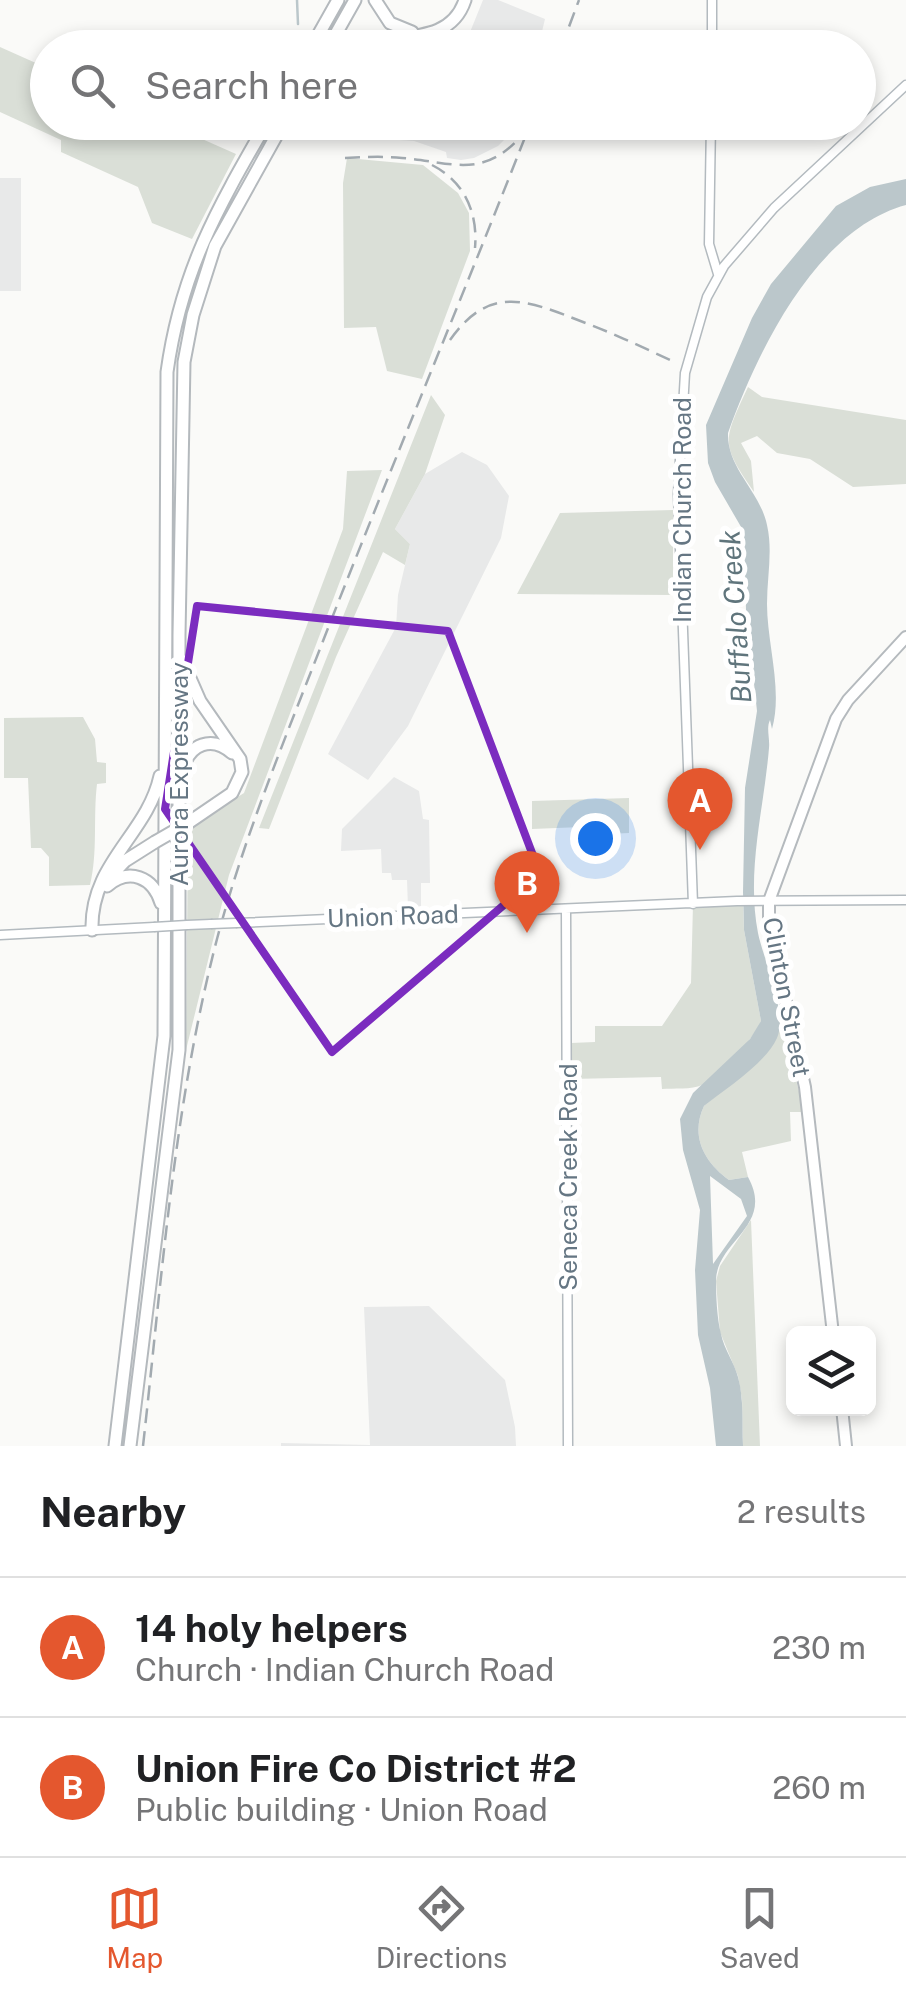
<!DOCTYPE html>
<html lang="en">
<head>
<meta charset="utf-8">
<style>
	body { margin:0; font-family:"Public Sans",sans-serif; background:#f6f6f6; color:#202124 }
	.controls { position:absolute; right:30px; bottom:30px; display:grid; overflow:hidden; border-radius:15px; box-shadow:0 5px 15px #0003 }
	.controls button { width:90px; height:90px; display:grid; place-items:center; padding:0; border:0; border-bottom:2px solid #e0e0e0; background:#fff; color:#202124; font:50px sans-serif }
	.you { position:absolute; left:595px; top:838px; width:35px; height:35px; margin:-25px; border:8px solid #fff; border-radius:50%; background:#1a73e8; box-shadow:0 0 0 15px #1a73e833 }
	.badge { display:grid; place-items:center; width:65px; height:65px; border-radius:50%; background:#e4572e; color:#fff; font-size:32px; font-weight:700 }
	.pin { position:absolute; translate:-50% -82px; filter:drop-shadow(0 2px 5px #0008) }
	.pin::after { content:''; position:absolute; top:52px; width:35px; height:30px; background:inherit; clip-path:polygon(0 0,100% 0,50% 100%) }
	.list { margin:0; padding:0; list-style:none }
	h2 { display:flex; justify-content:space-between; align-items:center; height:130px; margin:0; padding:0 40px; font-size:42px }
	h2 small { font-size:32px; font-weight:400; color:#757577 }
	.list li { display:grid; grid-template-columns:65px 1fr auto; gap:30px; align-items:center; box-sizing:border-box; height:140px; padding:0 40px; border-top:2px solid #e0e0e0 }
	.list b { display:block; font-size:38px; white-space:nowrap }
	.list p { margin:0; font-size:32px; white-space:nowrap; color:#757577 }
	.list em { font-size:32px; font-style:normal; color:#757577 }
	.icon { flex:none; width:55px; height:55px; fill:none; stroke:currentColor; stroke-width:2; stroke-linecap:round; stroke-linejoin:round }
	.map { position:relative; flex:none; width:906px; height:1446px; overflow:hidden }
	.search { position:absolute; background:#fff; box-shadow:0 5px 15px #0003; left:30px; right:30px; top:30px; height:110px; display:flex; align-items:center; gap:25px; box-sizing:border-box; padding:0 35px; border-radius:55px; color:#757577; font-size:38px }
	.sheet { height:410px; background:#fff }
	nav { display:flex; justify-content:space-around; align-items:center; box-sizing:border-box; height:140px; border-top:2px solid #e0e0e0; background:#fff; font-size:28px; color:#757577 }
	nav a { display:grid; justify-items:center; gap:5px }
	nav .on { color:#e4572e }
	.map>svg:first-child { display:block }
	.built { fill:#e8e9e9 }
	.green { fill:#dadfd7 }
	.water { fill:#bbc7cb; fill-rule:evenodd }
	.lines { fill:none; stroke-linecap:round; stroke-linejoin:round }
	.stream { stroke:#bbc7cb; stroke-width:2.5 }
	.secondary-casing { stroke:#b3babf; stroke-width:11 }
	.primary-casing { stroke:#b5babe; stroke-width:14 }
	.highway-casing { stroke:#b4b9bd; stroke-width:15 }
	.secondary { stroke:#fff; stroke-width:8 }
	.primary { stroke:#fff; stroke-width:10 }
	.highway { stroke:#fff; stroke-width:11 }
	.rail { stroke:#a2aab0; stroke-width:2.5; stroke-dasharray:15 8; stroke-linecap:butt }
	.secondary-bridge-casing { stroke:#b3babf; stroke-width:11; stroke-linecap:butt }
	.highway-bridge-casing { stroke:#b4b9bd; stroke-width:15; stroke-linecap:butt }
	.secondary-bridge { stroke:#fff; stroke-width:8 }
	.highway-bridge { stroke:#fff; stroke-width:11 }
	.marked { fill:none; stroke:#7b2cbf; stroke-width:8; stroke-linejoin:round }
	.labels { text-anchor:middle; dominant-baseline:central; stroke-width:10; stroke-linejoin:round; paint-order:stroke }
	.street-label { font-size:25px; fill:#657683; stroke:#fff }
	.water-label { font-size:28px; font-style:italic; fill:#60757c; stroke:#fff }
</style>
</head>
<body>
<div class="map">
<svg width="906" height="1446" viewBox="0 0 906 1446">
	<rect width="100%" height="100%" fill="#fafaf8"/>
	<!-- built -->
	<path class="built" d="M483 0H498L545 19 539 44 543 47H464Z
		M397 123V122L513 123 509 135 498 146 474 158 461 160 447 158 446 152 414 141 399 140Z
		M0 178H21V291H0Z
		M462 452 487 465 509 496 501 538 408 726 368 780 328 754 396 627 398 595 410 544 395 529 425 474Z
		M394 777 419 791 423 819 429 820 430 883H421V908H408L407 880H392L391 873H382L381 849 341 851 342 829Z
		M429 1306 505 1380 515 1427 516 1446H281V1443L370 1445 364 1307Z"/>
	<!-- green -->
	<path class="green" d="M0 47 47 68 48 122 166 123 236 154 192 239 152 223 138 187 61 152V140L0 112Z
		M347 158 423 165 458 193 469 213 470 251 422 379 387 371 376 327 344 328 343 183Z
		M748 387 762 397 906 420V484L853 487 810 459 777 453 757 436 741 443 751 461 754 492C720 443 723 441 748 387Z
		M431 395 445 415 425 474 395 529 410 544 405 565 383 552 336 657 269 829 259 828Z
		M382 470 229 875 186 1050 188 828 244 793 343 529 347 471Z
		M673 510V595L517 594 560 513Z
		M83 717 95 739 97 762 106 763V783L97 784C93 817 98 853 90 885L49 886V857L41 848H31L28 778H4V718Z
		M629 798V833L607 834 606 826 532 829V801Z
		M743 902 744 930 761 1021C755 1038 718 1077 702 1085 692 1090 673 1088 662 1089L661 1077 571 1079V1043L595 1042V1026H662L691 983 693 904Z
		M776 999 804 1112H790L791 1141 742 1152 748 1177 729 1180C704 1162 690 1136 704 1106L769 1050C781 1032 778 1019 776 999Z
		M751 1220 760 1446H743L742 1399 738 1376 720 1332 716 1281 720 1266Z"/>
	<!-- water -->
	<path class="water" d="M906 179V205C816 229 757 352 728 433 727 469 760 491 767 525 773 551 767 577 767 604 767 644 783 690 772 729L770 720C766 728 770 738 769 748 764 809 746 871 758 933 763 958 788 1014 777 1038 766 1063 725 1089 704 1106 690 1136 704 1162 729 1180L748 1177C775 1226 717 1240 716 1280 716 1296 717 1319 721 1334 724 1349 734 1362 738 1377 744 1399 742 1423 743 1446H716L710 1388 698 1335 695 1270 700 1210 683 1150 680 1119 693 1093 750 1039 761 1021 744 930 743 892 745 788 757 711 746 610 744 532 715 482 708 463 706 425 752 318 771 284 836 206 870 187ZM710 1176 741 1199 747 1216 713 1264Z"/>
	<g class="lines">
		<!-- stream -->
		<path class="stream" d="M297 0 298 24"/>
		<defs>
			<path id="secondary" d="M712 48V0
				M711 122 709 244 718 274
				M693 904 678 494 685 373 707 297 724 266 774 208 906 85
				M566 909 568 1446
				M237 923 737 901 906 900
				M187 925 211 924
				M0 935 154 927"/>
			<path id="primary" d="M833 1334 805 1087 769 925V901L836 719 848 700 906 637
				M842 1408 846 1446"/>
			<path id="highway" d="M375 0 390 23 412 32
				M311 48 338 0
				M328 48 355 0
				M352 48C391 31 449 49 465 0
				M182 660 200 701 240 759 242 772 232 793 188 823
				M183 769C189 744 212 735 232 753
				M108 879 125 861 155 842
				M107 886C129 867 153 877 161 903
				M92 930C90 863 147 835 160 776
				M115 1446 164 1036 167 372C181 271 217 209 267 122
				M130 1446 179 1050V635L184 362 193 315 215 246 284 122"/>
		</defs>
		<!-- secondary casing -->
		<use href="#secondary" class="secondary-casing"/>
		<!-- primary casing -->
		<use href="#primary" class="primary-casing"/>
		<!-- highway casing -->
		<use href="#highway" class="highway-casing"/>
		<!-- secondary -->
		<use href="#secondary" class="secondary"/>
		<!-- primary -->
		<use href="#primary" class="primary"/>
		<!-- highway -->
		<use href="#highway" class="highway"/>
		<!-- rail -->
		<path class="rail" d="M561 48 579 0
			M345 158C364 157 383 156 402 158 452 162 483 180 522 135
			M432 165C465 182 478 213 475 248
			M450 340C490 283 529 301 583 322 615 334 646 349 677 363
			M143 1446C162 1277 174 1104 217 939 244 837 285 739 323 641 391 467 463 296 531 122"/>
		<defs>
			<path id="secondary-bridge" d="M211 924 237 923
				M154 927 187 925"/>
			<path id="highway-bridge" d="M155 842 188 823"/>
		</defs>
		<!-- secondary-bridge casing -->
		<use href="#secondary-bridge" class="secondary-bridge-casing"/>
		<!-- highway-bridge casing -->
		<use href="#highway-bridge" class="highway-bridge-casing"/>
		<!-- secondary-bridge -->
		<use href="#secondary-bridge" class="secondary-bridge"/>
		<!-- highway-bridge -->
		<use href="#highway-bridge" class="highway-bridge"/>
	</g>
	<!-- marked area -->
	<path class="marked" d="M197 606 448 631 540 874 332 1052 165 809Z"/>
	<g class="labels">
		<!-- street labels -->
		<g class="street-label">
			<text transform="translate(682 510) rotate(-90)">Indian Church Road</text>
			<text transform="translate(179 774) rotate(-90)">Aurora Expressway</text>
			<text transform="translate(393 916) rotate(-2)">Union Road</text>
			<text transform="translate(787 997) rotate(79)">Clinton Street</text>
			<text transform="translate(568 1177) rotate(-90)">Seneca Creek Road</text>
		</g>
		<!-- water labels -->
		<g class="water-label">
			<text transform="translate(735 617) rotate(-94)">Buffalo Creek</text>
		</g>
	</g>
</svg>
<div class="controls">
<button><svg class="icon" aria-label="layers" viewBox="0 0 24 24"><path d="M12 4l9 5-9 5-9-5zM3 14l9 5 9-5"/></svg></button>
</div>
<div class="you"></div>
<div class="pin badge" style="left:700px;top:850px">A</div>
<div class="pin badge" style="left:527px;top:933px">B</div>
<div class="search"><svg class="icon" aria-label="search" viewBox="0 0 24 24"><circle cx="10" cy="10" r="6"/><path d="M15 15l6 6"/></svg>Search here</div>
</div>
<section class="sheet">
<h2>Nearby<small>2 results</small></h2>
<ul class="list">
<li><span class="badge">A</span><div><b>14 holy helpers</b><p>Church · Indian Church Road</p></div><em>230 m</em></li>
<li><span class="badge">B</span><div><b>Union Fire Co District #2</b><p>Public building · Union Road</p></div><em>260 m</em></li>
</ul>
</section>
<nav>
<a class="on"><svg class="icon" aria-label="map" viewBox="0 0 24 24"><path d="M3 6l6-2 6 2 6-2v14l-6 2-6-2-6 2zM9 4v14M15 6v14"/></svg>Map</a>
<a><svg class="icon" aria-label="directions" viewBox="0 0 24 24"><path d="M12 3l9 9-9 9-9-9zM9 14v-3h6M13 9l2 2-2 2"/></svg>Directions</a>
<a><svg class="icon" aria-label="saved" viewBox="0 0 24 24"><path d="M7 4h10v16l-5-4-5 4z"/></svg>Saved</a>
</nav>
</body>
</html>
